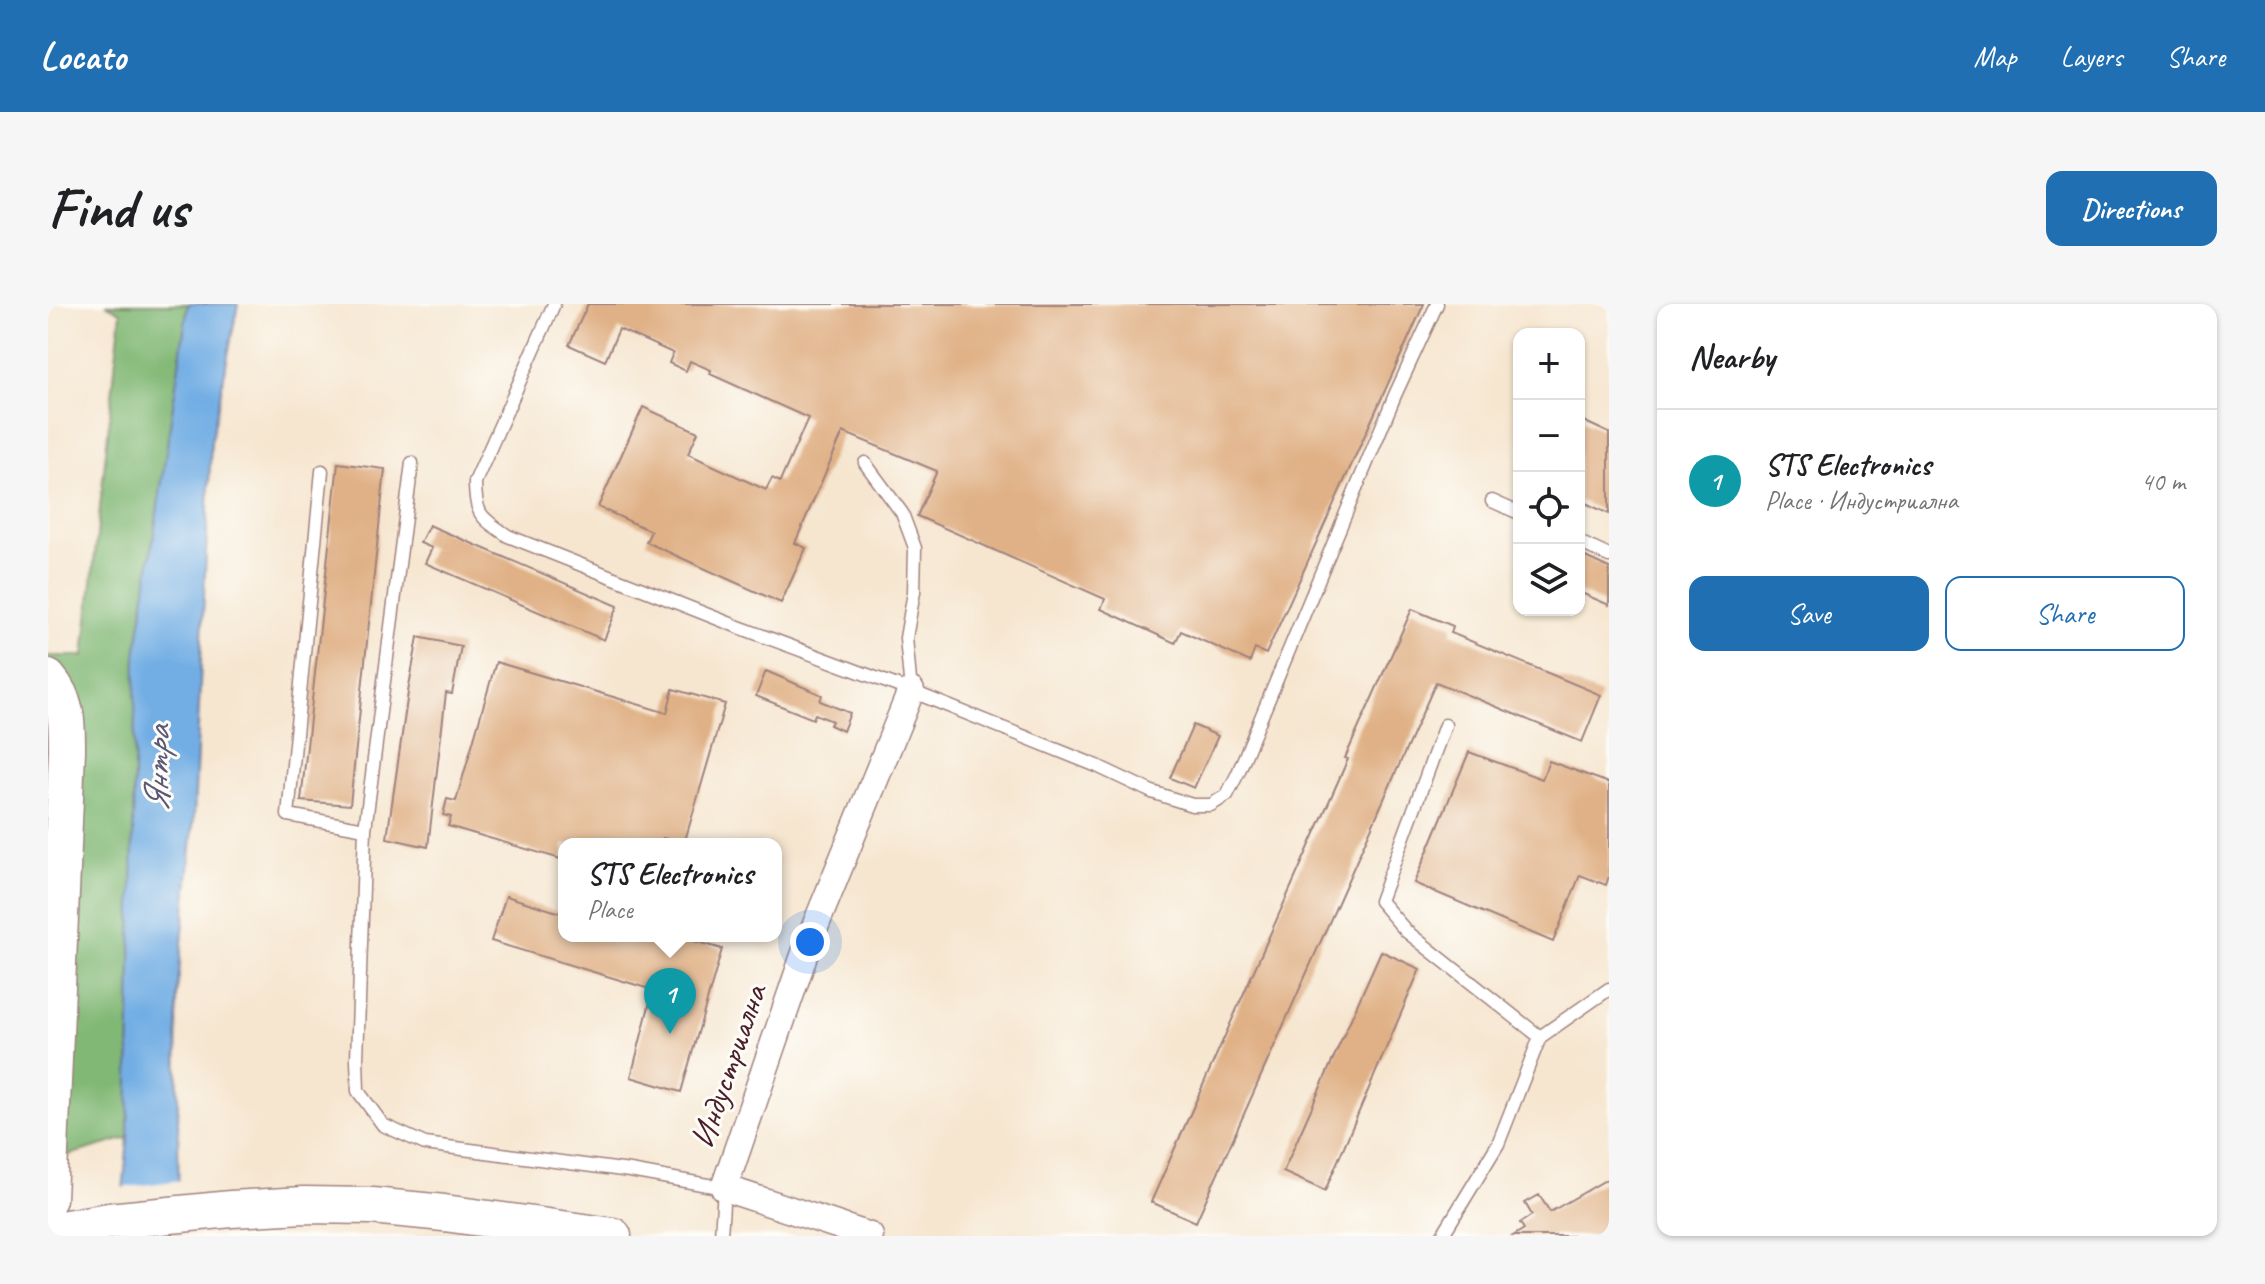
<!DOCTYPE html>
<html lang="en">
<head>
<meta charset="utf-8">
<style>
	body { margin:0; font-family:Caveat,sans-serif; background:#f6f6f6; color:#202124 }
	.controls { position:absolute; right:24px; top:24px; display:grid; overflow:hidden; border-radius:16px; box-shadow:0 2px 6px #0004 }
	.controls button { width:72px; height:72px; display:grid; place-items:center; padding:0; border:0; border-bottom:2px solid #e0e0e0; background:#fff; color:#202124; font:40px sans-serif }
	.you { position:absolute; left:762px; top:638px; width:28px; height:28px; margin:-20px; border:6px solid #fff; border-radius:50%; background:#1a73e8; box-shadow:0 0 0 12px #1a73e833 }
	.badge { display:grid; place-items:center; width:52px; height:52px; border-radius:50%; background:#1f6fb2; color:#fff; font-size:26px; font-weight:700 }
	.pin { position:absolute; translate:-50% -66px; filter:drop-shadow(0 2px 4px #0008) }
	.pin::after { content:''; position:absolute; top:42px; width:28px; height:24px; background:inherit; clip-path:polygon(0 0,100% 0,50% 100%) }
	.popup { position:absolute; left:510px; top:534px; width:224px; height:104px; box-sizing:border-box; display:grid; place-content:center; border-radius:16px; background:#fff; filter:drop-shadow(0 2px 6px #0005); font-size:26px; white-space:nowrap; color:#757577 }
	.popup b { font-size:30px; color:#202124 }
	.popup::after { content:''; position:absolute; left:50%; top:100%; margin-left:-16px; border:16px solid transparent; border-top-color:#fff }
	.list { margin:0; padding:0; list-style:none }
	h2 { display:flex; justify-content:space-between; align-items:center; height:104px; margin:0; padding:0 32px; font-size:34px }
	h2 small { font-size:26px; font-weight:400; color:#757577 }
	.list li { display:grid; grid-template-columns:52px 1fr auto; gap:24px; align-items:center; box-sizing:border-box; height:144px; padding:0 32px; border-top:2px solid #e0e0e0 }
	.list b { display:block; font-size:30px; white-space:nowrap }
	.list p { margin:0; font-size:26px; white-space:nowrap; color:#757577 }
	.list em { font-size:26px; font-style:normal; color:#757577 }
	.actions { display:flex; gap:16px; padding:24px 32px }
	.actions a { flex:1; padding:18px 0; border:2px solid #1f6fb2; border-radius:16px; text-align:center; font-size:28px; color:#1f6fb2 }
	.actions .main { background:#1f6fb2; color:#fff }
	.icon { flex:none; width:44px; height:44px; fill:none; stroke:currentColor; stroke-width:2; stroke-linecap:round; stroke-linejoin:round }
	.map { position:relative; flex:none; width:1561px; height:932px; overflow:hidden; border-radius:16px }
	header { display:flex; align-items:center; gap:48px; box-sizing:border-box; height:112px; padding:0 40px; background:#1f6fb2; color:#fff }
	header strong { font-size:38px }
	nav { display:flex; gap:44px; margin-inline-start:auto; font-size:28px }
	.intro { display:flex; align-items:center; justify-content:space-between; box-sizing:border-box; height:192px; padding:0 48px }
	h1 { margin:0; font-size:56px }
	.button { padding:20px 36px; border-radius:16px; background:#1f6fb2; color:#fff; font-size:28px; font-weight:700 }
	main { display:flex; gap:48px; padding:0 48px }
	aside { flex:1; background:#fff; border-radius:16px; box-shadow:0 2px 6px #0004 }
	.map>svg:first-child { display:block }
	.forest { fill:#81b874; stroke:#666c50; stroke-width:2 }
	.water { fill:#72aee4; stroke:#5e6688; stroke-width:2 }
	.pier { fill:#f6e6d0 }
	.building { fill:#e0b186 }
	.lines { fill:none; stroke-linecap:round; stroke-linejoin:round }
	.lane-casing { stroke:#a0827e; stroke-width:15 }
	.street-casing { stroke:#a0827e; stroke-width:29 }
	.secondary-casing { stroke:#a0827e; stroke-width:39 }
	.lane { stroke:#fff; stroke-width:12 }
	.street { stroke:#fff; stroke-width:26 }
	.secondary { stroke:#fff; stroke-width:36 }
	.labels { text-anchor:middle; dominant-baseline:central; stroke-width:6; stroke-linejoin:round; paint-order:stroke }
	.street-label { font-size:34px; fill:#4a1f2b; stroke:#fdfcf7 }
	.water-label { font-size:36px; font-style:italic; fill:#5a5875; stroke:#fdfcf7 }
</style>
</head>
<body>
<header>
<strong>Locato</strong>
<nav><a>Map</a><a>Layers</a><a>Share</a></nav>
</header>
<div class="intro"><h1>Find us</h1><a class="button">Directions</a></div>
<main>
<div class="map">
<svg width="1561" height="932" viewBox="0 0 1561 932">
	<rect width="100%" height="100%" fill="#fdfcf7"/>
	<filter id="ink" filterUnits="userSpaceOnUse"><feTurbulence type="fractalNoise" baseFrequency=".0125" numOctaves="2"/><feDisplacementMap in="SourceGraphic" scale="16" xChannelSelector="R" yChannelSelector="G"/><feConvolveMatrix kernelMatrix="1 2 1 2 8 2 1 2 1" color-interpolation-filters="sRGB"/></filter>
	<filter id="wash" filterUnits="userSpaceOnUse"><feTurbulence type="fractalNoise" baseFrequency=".006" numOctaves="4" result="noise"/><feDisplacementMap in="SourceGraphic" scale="32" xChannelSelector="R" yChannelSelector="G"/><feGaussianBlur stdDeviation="1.8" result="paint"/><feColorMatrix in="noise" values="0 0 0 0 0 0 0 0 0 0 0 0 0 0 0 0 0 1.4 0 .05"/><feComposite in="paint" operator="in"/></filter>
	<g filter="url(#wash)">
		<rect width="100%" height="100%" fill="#f6e6d0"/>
		<!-- forest -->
		<path class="forest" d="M58 0H140L88 352 80 834 0 857V352H36L73 8Z"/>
		<!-- water -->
		<path class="water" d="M140 0H190L163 138 146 512 129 692 131 932H71L80 834 88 352Z"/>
		<!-- pier -->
		<path class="pier" d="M135 876V932H67L72 884Z"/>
		<g id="blocks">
			<!-- building -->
			<path class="building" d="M540 0H1376L1218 350 1207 345 1202 358 1133 327 1127 339 1053 305 1057 295 869 212 889 167 795 128 747 239 758 244 733 299 598 238 603 227 550 203 595 103 650 128 640 150 718 186 724 174 732 178 760 114 662 70 663 66 642 57 638 67 621 59 625 49 571 25 557 57 521 41Z
				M1531 115 1561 129V210L1531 196Z
				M290 159 337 165 302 501 253 497Z
				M381 221 570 302 556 336 377 259 384 244 372 239Z
				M1531 250 1561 264V301L1531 288Z
				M1364 305 1405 322 1403 329 1553 391 1534 438 1388 378 1148 918 1103 898 1300 455 1297 454Z
				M370 333 413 342 404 390 398 389 380 543 339 534 361 382Z
				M448 358 619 409 625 385 677 400 636 540 615 534 613 540H516V556L400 522 403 513 395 511 399 495 408 497Z
				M718 367 774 391 772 397 802 409 795 427 782 421 784 417 767 410 765 415 708 392Z
				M1145 421 1170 432 1146 484 1122 474Z
				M1421 448 1494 475 1501 457 1561 479V572L1558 581 1532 571 1505 638 1366 579Z
				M458 592 516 610V632H591L616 639 621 632H629L674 645 633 788 583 773 605 686 443 637Z
				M1333 647 1372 665 1277 887 1235 868Z
				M1561 874V932H1465L1476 925 1472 919 1484 911 1477 899 1491 891 1502 908Z"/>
		</g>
	</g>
	<g filter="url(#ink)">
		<use href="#blocks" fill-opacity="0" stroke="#a0827e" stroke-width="2"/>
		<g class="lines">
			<defs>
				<path id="lane" d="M506 0 427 178C427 212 434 214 460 232L688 322 863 387 1049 462 1104 488 1144 501H1163L1179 491 1190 469 1347 91 1389 0
					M364 159 317 525 309 755 310 787 335 821 377 840 582 867 676 884 673 932
					M817 159 854 209 867 244 866 288 858 334 863 387
					M274 167 240 511 317 525
					M1444 197 1471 209
					M1531 238 1561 252
					M1397 421 1332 597 1358 627 1492 733
					M1394 932 1450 840 1492 733 1561 685"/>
				<path id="street" d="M822 932 676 884 760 640 863 387"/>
				<path id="secondary" d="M0 374C20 397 19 418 19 447L0 895
					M0 927 61 917 183 905 256 901 324 902 396 909 565 932"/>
			</defs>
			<!-- lane casing -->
			<use href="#lane" class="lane-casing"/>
			<!-- street casing -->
			<use href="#street" class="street-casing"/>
			<!-- secondary casing -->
			<use href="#secondary" class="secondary-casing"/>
			<!-- lane -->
			<use href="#lane" class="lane"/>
			<!-- street -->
			<use href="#street" class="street"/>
			<!-- secondary -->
			<use href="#secondary" class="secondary"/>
		</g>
	</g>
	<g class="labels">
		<!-- street labels -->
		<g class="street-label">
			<text transform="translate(680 762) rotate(-71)">Индустриална</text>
		</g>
		<!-- water labels -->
		<g class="water-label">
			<text transform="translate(109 465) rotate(-89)">Янтра</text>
		</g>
	</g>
</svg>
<div class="controls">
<button>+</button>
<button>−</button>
<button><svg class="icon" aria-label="locate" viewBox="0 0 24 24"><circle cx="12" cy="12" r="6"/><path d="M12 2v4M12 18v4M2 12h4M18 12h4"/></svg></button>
<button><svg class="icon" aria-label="layers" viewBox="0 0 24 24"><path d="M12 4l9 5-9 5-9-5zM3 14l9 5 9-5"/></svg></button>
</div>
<div class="you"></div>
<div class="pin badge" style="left:622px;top:730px;background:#0f9aa8">1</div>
<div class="popup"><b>STS Electronics</b>Place</div>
</div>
<aside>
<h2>Nearby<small></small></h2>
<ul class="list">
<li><span class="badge" style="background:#0f9aa8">1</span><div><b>STS Electronics</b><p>Place · Индустриална</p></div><em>40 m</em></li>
</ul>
<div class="actions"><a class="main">Save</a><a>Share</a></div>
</aside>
</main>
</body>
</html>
